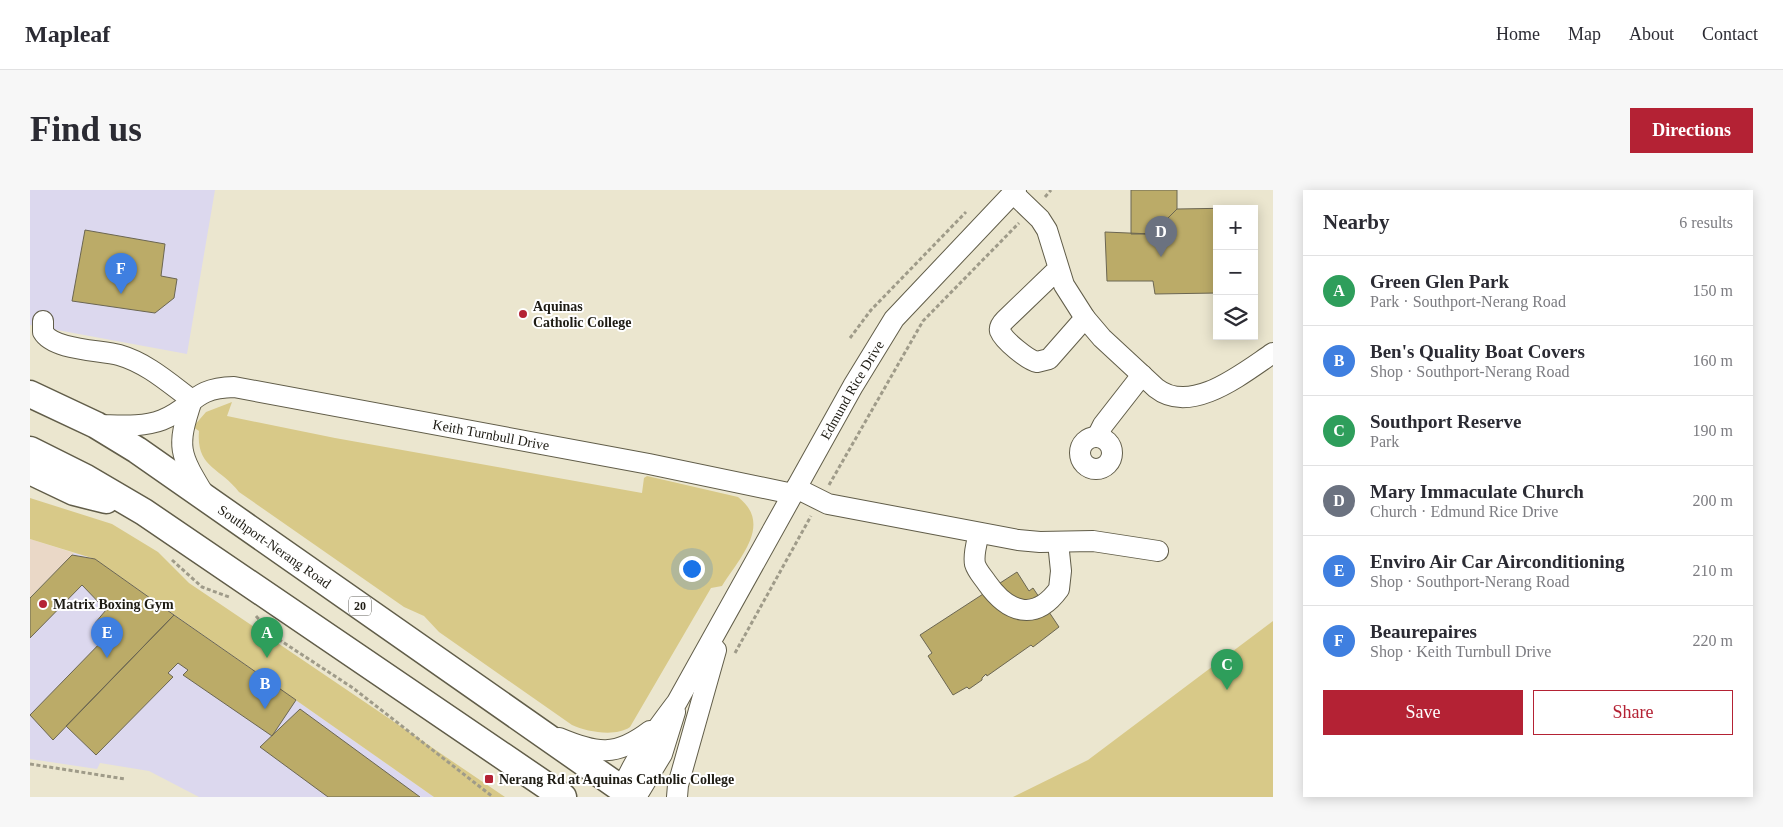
<!DOCTYPE html>
<html lang="en">
<head>
<meta charset="utf-8">
<style>
	body { margin:0; font-family:Georgia,serif; background:#f7f7f7; color:#2b2b33 }
	.controls { position:absolute; right:15px; top:15px; display:grid; overflow:hidden; border-radius:0px; box-shadow:0 2px 12px #0003 }
	.controls button { width:45px; height:45px; display:grid; place-items:center; padding:0; border:0; border-bottom:1px solid #e1e1e2; background:#fff; color:#2b2b33; font:25px sans-serif }
	.you { position:absolute; left:661px; top:378px; width:18px; height:18px; margin:-12px; border:4px solid #fff; border-radius:50%; background:#1a73e8; box-shadow:0 0 0 8px #1a73e833 }
	.badge { display:grid; place-items:center; width:32px; height:32px; border-radius:50%; background:#b42234; color:#fff; font-size:16px; font-weight:700 }
	.pin { position:absolute; translate:-50% -41px; filter:drop-shadow(0 1px 2px #0008) }
	.pin::after { content:''; position:absolute; top:26px; width:18px; height:15px; background:inherit; clip-path:polygon(0 0,100% 0,50% 100%) }
	.list { margin:0; padding:0; list-style:none }
	h2 { display:flex; justify-content:space-between; align-items:center; height:65px; margin:0; padding:0 20px; font-size:21px }
	h2 small { font-size:16px; font-weight:400; color:#7c7c81 }
	.list li { display:grid; grid-template-columns:32px 1fr auto; gap:15px; align-items:center; box-sizing:border-box; height:70px; padding:0 20px; border-top:1px solid #e1e1e2 }
	.list b { display:block; font-size:19px; white-space:nowrap }
	.list p { margin:0; font-size:16px; white-space:nowrap; color:#7c7c81 }
	.list em { font-size:16px; font-style:normal; color:#7c7c81 }
	.actions { display:flex; gap:10px; padding:15px 20px }
	.actions a { flex:1; padding:11px 0; border:1px solid #b42234; border-radius:0px; text-align:center; font-size:18px; color:#b42234 }
	.actions .main { background:#b42234; color:#fff }
	.icon { flex:none; width:28px; height:28px; fill:none; stroke:currentColor; stroke-width:2; stroke-linecap:round; stroke-linejoin:round }
	.map { position:relative; flex:none; width:1243px; height:607px; overflow:hidden; border-radius:0px }
	header { display:flex; align-items:center; gap:30px; box-sizing:border-box; height:70px; padding:0 25px; background:#fff; border-bottom:1px solid #e1e1e2 }
	header strong { font-size:24px }
	nav { display:flex; gap:28px; margin-inline-start:auto; font-size:18px }
	.intro { display:flex; align-items:center; justify-content:space-between; box-sizing:border-box; height:120px; padding:0 30px }
	h1 { margin:0; font-size:35px }
	.button { padding:12px 22px; border-radius:0px; background:#b42234; color:#fff; font-size:18px; font-weight:700 }
	main { display:flex; gap:30px; padding:0 30px }
	aside { flex:1; background:#fff; border-radius:0px; box-shadow:0 2px 12px #0003 }
	.map>svg:first-child { display:block }
	.commercial { fill:#ead8c7 }
	.industrial { fill:#dcd8ee }
	.green { fill:#d8c988 }
	.building { fill:#bbab68; stroke:#6b6652 }
	.lines { fill:none; stroke-linecap:round; stroke-linejoin:round }
	.minor-casing { stroke:#615d49; stroke-width:22 }
	.major-casing { stroke:#615d49; stroke-width:29 }
	.path { stroke:#9f9b89; stroke-width:3; stroke-dasharray:4 2.5; stroke-linecap:butt }
	.minor { stroke:#fff; stroke-width:20 }
	.major { stroke:#fff; stroke-width:26 }
	.poi-dot { fill:#b42234; stroke:#fff; stroke-width:2 }
	.labels { text-anchor:middle; dominant-baseline:central; stroke-width:4; stroke-linejoin:round; paint-order:stroke }
	.shield { fill:#fff; stroke:#62605a; stroke-width:1 }
	.shield-label { font-size:12px; font-weight:bold; fill:#1e1c14 }
	.poi-label { font-size:14px; font-weight:bold; fill:#1e1c14; stroke:#fff; text-anchor:start }
	.street-label { font-size:14px; fill:#1e1c14; stroke:#fff }
</style>
</head>
<body>
<header>
<strong>Mapleaf</strong>
<nav><a>Home</a><a>Map</a><a>About</a><a>Contact</a></nav>
</header>
<div class="intro"><h1>Find us</h1><a class="button">Directions</a></div>
<main>
<div class="map">
<svg width="1243" height="607" viewBox="0 0 1243 607">
	<rect width="100%" height="100%" fill="#ebe6cf"/>
	<!-- commercial -->
	<path class="commercial" d="M0 349 44 363 0 407Z"/>
	<!-- industrial -->
	<path class="industrial" d="M0 0H185L157 164 0 135Z
		M44 363 65 369 404 607H169L119 581 70 573 67 579 0 569V408Z"/>
	<!-- green -->
	<path class="green" d="M202 212 197 226 305 248 612 303 614 288 617 286 708 307C743 334 710 367 692 396L681 398 600 537C586 547 557 542 542 535L409 442 394 426 374 417 209 302C190 277 166 278 169 241L163 237 176 222Z
		M0 308 82 334 128 362 159 393 475 607H404L65 369 0 349Z
		M1243 431V607H983L1058 570Z"/>
	<!-- building -->
	<path class="building" d="M1101 0H1147V19L1122 44H1101Z
		M1207 18 1187 19V103L1125 104 1123 91H1077L1075 42 1122 44 1147 19Z
		M55 40 135 54 131 86 147 89 144 108 125 123 42 111Z
		M42 365 65 369 144 425 23 550 0 525 78 445 65 433 76 420 52 395 0 448V408Z
		M987 382 999 401 1003 398 1029 437 1003 457 1001 455 957 486 956 484 952 488V490L939 499 937 497 923 505 898 466 902 463 890 445Z
		M144 425 266 510 242 546 153 485 158 480 148 473 138 483 143 487 66 565 36 536Z
		M270 519 390 607H298L230 557Z"/>
	<g class="lines">
		<defs>
			<g id="minor">
				<path d="M983 3 1010 29 1017 40 1034 95 1055 128 1019 169 1007 172C998 170 974 151 970 141 969 137 972 133 975 130L1028 79"/>
				<path d="M1055 128 1072 148 1126 198C1161 226 1213 183 1243 163"/>
				<path d="M13 131V142C23 160 70 160 89 165 117 173 139 193 162 210"/>
				<path d="M162 210C146 258 149 263 175 306"/>
				<path id="s1" d="M66 235C87 235 111 238 132 230 165 217 161 198 204 197L619 274 763 304"/>
				<path d="M1067 247 1073 235 1112 185"/>
				<circle cx="1066" cy="263" r="16"/>
				<path d="M766 298 798 314 988 350 1010 352 1063 351 1128 361"/>
				<path d="M949 343C947 352 943 364 945 374 947 381 953 387 957 393 978 423 1005 432 1029 399L1031 381 1028 352"/>
				<path d="M529 548C567 564 586 567 620 541"/>
				<path id="s2" d="M592 599C605 567 626 540 647 512L823 196 864 129 986 0"/>
				<path d="M606 607 632 564 645 522"/>
				<path d="M647 607 648 595 686 460"/>
			</g>
			<g id="major">
				<path id="s3" d="M0 204 66 235 107 260 603 607"/>
				<path d="M0 260 56 288 114 322 533 607"/>
				<path d="M0 281 44 302 76 310"/>
			</g>
		</defs>
		<!-- minor casing -->
		<use href="#minor" class="minor-casing"/>
		<!-- major casing -->
		<use href="#major" class="major-casing"/>
		<!-- path -->
		<path class="path" d="M1015 7 1021 0
			M820 148 841 120 936 22
			M799 295 893 131 989 33
			M142 370 172 397 199 407
			M226 426 245 447 323 498 463 607
			M705 463 781 326
			M0 574 95 589"/>
		<!-- minor -->
		<use href="#minor" class="minor"/>
		<!-- major -->
		<use href="#major" class="major"/>
	</g>
	<!-- markers -->
	<g class="poi-dot">
		<circle cx="493" cy="124" r="5"/>
		<circle cx="13" cy="414" r="5"/>
		<rect x="454" y="584" width="10" height="10" rx="2.5"/>
	</g>
	<g class="labels">
		<!-- shield labels -->
		<rect class="shield" x="319" y="406.5" width="22" height="19" rx="4"/>
		<g class="shield-label">
			<text x="330" y="416">20</text>
		</g>
		<!-- poi labels -->
		<g class="poi-label">
			<text x="503" y="116">Aquinas<tspan x="503" dy="16">Catholic College</tspan></text>
			<text x="23" y="414">Matrix Boxing Gym</text>
			<text x="469" y="589">Nerang Rd at Aquinas Catholic College</text>
		</g>
		<!-- street labels -->
		<g class="street-label">
			<text stroke="none"><textPath href="#s2" startOffset="461">Edmund Rice Drive</textPath></text>
			<text stroke="none"><textPath href="#s1" startOffset="409">Keith Turnbull Drive</textPath></text>
			<text stroke="none"><textPath href="#s3" startOffset="289">Southport-Nerang Road</textPath></text>
		</g>
	</g>
</svg>
<div class="controls">
<button>+</button>
<button>−</button>
<button><svg class="icon" aria-label="layers" viewBox="0 0 24 24"><path d="M12 4l9 5-9 5-9-5zM3 14l9 5 9-5"/></svg></button>
</div>
<div class="you"></div>
<div class="pin badge" style="left:237px;top:468px;background:#2e9e5b">A</div>
<div class="pin badge" style="left:235px;top:519px;background:#3f7fe0">B</div>
<div class="pin badge" style="left:1197px;top:500px;background:#2e9e5b">C</div>
<div class="pin badge" style="left:1131px;top:67px;background:#6b7280">D</div>
<div class="pin badge" style="left:77px;top:468px;background:#3f7fe0">E</div>
<div class="pin badge" style="left:91px;top:104px;background:#3f7fe0">F</div>
</div>
<aside>
<h2>Nearby<small>6 results</small></h2>
<ul class="list">
<li><span class="badge" style="background:#2e9e5b">A</span><div><b>Green Glen Park</b><p>Park · Southport-Nerang Road</p></div><em>150 m</em></li>
<li><span class="badge" style="background:#3f7fe0">B</span><div><b>Ben's Quality Boat Covers</b><p>Shop · Southport-Nerang Road</p></div><em>160 m</em></li>
<li><span class="badge" style="background:#2e9e5b">C</span><div><b>Southport Reserve</b><p>Park</p></div><em>190 m</em></li>
<li><span class="badge" style="background:#6b7280">D</span><div><b>Mary Immaculate Church</b><p>Church · Edmund Rice Drive</p></div><em>200 m</em></li>
<li><span class="badge" style="background:#3f7fe0">E</span><div><b>Enviro Air Car Airconditioning</b><p>Shop · Southport-Nerang Road</p></div><em>210 m</em></li>
<li><span class="badge" style="background:#3f7fe0">F</span><div><b>Beaurepaires</b><p>Shop · Keith Turnbull Drive</p></div><em>220 m</em></li>
</ul>
<div class="actions"><a class="main">Save</a><a>Share</a></div>
</aside>
</main>
</body>
</html>
